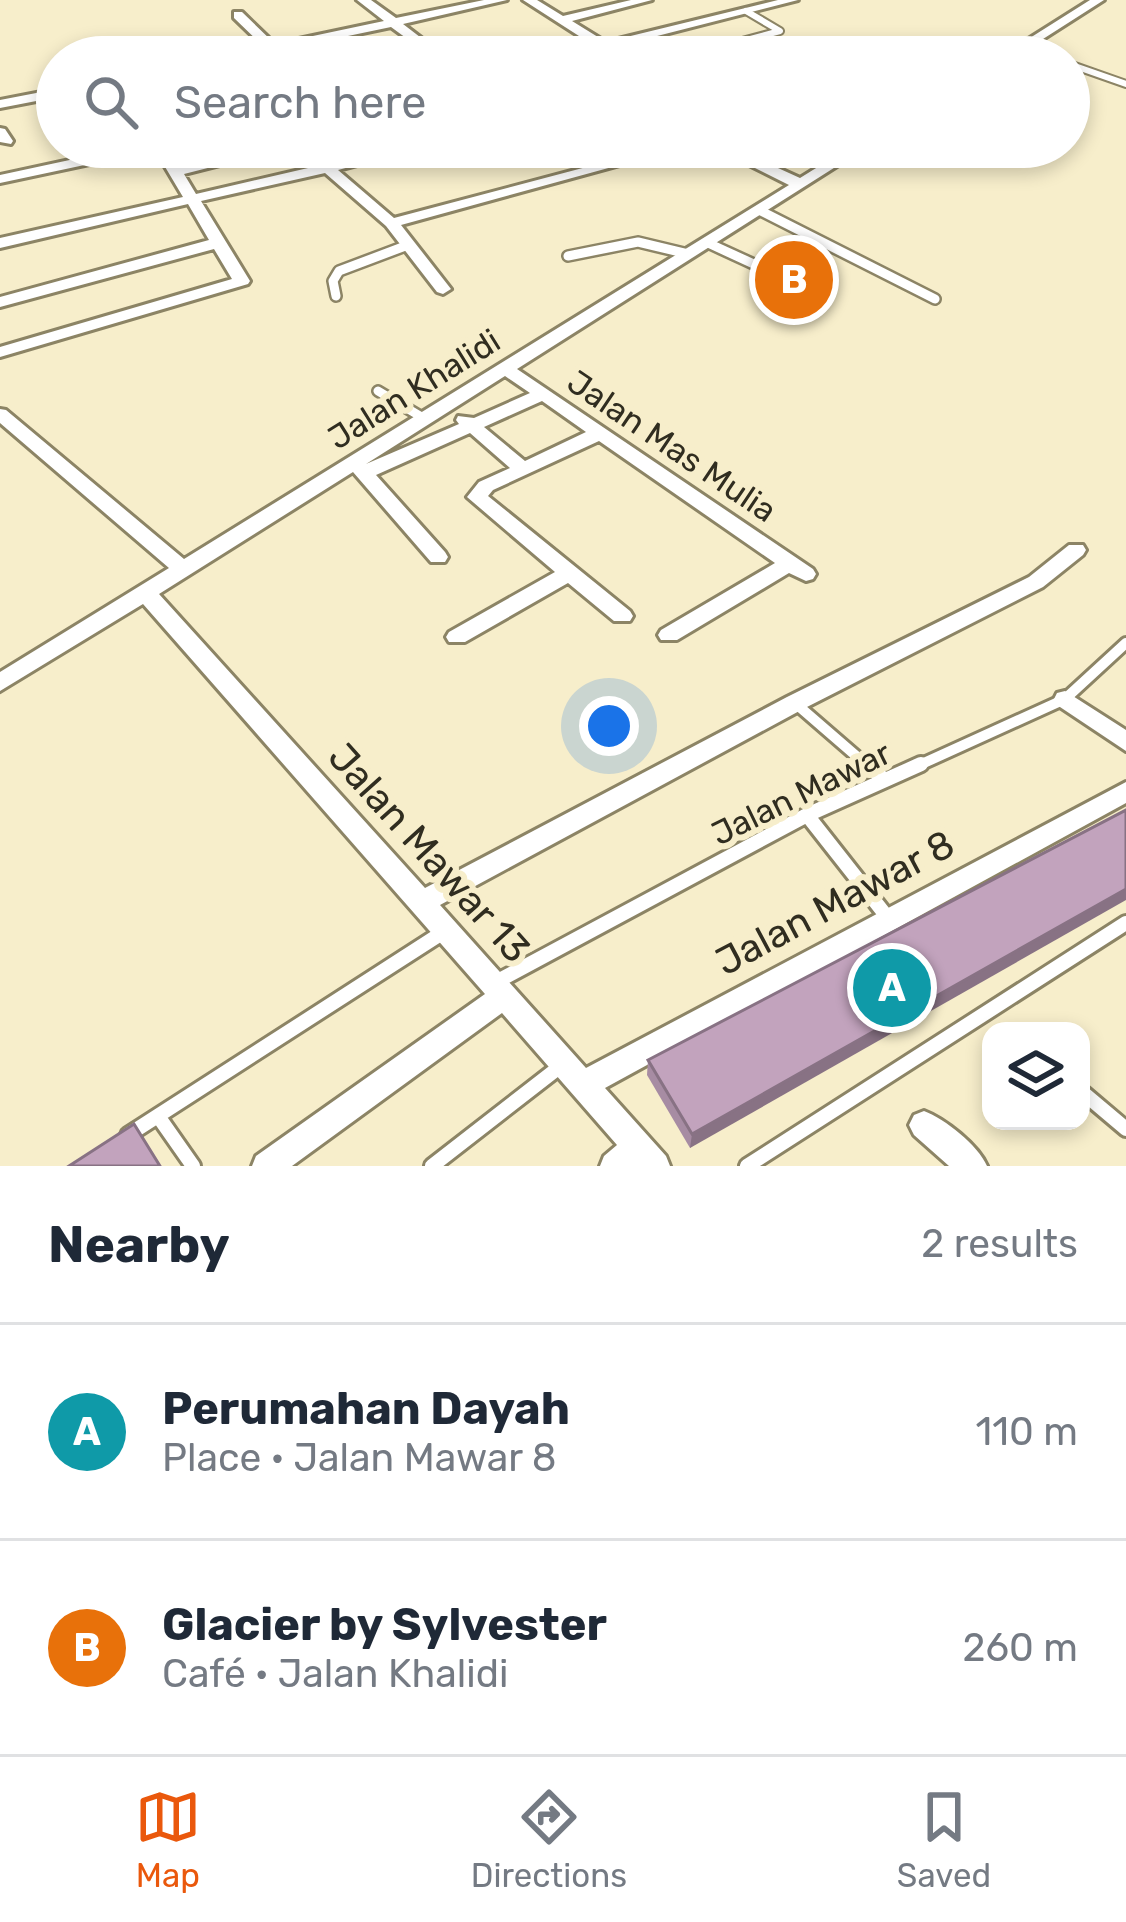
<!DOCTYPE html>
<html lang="en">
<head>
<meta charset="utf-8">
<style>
	body { margin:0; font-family:Rubik,sans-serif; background:#f2f2f3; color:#1f2937 }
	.controls { position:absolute; right:36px; bottom:36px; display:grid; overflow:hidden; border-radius:24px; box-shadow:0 6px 18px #0003 }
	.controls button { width:108px; height:108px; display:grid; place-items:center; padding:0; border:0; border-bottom:3px solid #e0e1e3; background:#fff; color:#1f2937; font:60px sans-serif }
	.you { position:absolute; left:609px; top:726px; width:42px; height:42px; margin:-30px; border:9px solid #fff; border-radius:50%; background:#1a73e8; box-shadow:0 0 0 18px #1a73e833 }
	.badge { display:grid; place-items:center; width:78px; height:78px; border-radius:50%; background:#ea580c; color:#fff; font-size:39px; font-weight:700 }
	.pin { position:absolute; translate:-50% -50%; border:6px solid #fff; box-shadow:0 3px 12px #0006 }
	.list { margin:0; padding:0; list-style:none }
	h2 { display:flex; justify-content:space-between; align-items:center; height:156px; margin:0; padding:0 48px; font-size:51px }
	h2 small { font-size:39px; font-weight:400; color:#747a83 }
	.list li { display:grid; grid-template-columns:78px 1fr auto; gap:36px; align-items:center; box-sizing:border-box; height:216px; padding:0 48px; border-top:3px solid #e0e1e3 }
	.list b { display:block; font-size:45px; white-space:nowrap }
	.list p { margin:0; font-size:39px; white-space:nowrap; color:#747a83 }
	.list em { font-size:39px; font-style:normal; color:#747a83 }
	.icon { flex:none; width:66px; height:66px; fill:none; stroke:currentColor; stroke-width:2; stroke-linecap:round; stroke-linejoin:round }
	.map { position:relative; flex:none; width:1126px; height:1166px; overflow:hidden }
	.search { position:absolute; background:#fff; box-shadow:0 6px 18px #0003; left:36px; right:36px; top:36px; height:132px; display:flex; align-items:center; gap:30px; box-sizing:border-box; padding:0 42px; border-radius:66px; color:#747a83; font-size:45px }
	.sheet { height:588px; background:#fff }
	nav { display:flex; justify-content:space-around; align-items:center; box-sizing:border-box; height:168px; border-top:3px solid #e0e1e3; background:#fff; font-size:33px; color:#747a83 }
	nav a { display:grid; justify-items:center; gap:6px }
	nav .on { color:#ea580c }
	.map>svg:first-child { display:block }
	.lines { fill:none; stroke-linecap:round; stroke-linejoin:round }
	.service-far3-casing { stroke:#8c8465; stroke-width:10 }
	.service-far2-casing { stroke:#8c8465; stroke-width:14 }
	.service-far1-casing { stroke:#8c8465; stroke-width:16 }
	.service-casing { stroke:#8c8465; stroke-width:20 }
	.minor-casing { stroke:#8c8465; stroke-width:6 }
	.service-far3 { stroke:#fff; stroke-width:6 }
	.service-far2 { stroke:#fff; stroke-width:9 }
	.service-far1 { stroke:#fff; stroke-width:10 }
	.service { stroke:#fff; stroke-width:14 }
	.minor { fill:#fff; fill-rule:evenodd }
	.wall { fill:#a78ca3 }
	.shaded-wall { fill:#887284 }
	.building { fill:#c2a3bd; stroke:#887284; stroke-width:3 }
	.labels { text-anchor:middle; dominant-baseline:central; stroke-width:12; stroke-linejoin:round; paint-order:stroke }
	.street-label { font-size:33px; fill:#302d20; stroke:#f7eecb }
	.near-street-label { font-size:39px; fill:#302d20; stroke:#f7eecb }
</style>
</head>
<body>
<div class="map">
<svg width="1126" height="1166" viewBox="0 0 1126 1166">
	<rect width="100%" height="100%" fill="#f7eecb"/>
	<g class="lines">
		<defs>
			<path id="service-far3" d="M1020 48 1048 57
				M894 54 904 57
				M682 57 780 31 746 11
				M1069 64 1126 84"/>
			<path id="service-far2" d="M759 210 935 299
				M708 243 819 294
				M568 256 638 242 688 254
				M336 296 333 281 339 271 408 245
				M378 391 425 419"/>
			<path id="service-far1" d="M795 703 869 767
				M915 767 1065 699 1126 643"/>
			<path id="service" d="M866 764 885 780
				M807 815 888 918
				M496 982 807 815 921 764
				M1081 1091 1126 1129
				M158 1116 193 1166
				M128 1135 445 931
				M432 1166 562 1065
				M747 1166 1126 923"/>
			<path id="minor" d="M357 0H371L396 18 484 0H507L403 24 446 57H432L391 27 281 50 286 57H274L269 53 224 57 263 46 234 18V12H242L275 44 384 21Z
				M523 0H537L563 16 631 0H652L572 21 606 42 778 0H798L614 47V53C595 53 575 57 554 57L593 45Z
				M1090 0H1104L1015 57H1000Z
				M89 45 93 46 100 57H88L83 49Z
				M57 89V97L0 108V100Z
				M0 128 5 129 13 141 11 144 0 142Z
				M130 147H167L179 167 266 147H291L184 174 196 194 399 147H425L338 170 394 218 662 147H685L401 225 451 289 443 294 437 292 386 226 325 173 201 201 250 281 248 284 0 357V347L232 279 214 249 0 307V297L209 240 188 204 0 248V238L183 197 155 150 0 183V175Z
				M713 147H732L800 178 850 147H867L517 369 813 569 816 574 813 579 806 581 789 573 677 640H661L658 635 661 630 775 563 599 441 493 490 488 496 630 611 633 616 630 621H614L568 583 465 642H449L446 637 449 632 555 572 467 497 479 482 510 468 470 433 376 475 445 552 448 557 445 562H431L353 472 159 594 425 888 787 697 1029 577 1069 545H1083L1086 550 1083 555 1043 587 803 709 440 905 586 1068 1126 782V803L605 1088 666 1156 670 1166H600L604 1156 617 1145 502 1013 292 1166H252L256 1156 485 994 143 604 0 691V672L169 568 0 423V409L6 410 184 559 789 185ZM505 376 530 393 474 418 458 416 456 420 459 424 366 464ZM542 401 586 432 525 461 484 427Z
				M952 147H970L971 149 964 153Z
				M1065 691 1126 730V751L1057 705 1054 699 1057 693Z
				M924 1111C945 1119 978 1145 987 1166H949L914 1135 909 1125 914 1115Z"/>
		</defs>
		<!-- service-far3 casing -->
		<use href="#service-far3" class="service-far3-casing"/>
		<!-- service-far2 casing -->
		<use href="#service-far2" class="service-far2-casing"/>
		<!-- service-far1 casing -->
		<use href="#service-far1" class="service-far1-casing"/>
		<!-- service casing -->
		<use href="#service" class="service-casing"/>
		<!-- minor casing -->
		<use href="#minor" class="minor-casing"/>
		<!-- service-far3 -->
		<use href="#service-far3" class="service-far3"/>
		<!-- service-far2 -->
		<use href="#service-far2" class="service-far2"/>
		<!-- service-far1 -->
		<use href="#service-far1" class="service-far1"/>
		<!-- service -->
		<use href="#service" class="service"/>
		<!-- minor -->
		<use href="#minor" class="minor"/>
	</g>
	<!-- wall -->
	<path class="wall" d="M1126 810 690 1148 647 1075 648 1060Z"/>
	<!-- shaded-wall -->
	<path class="shaded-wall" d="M1126 889V900L690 1148 692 1134Z"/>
	<!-- building -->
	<path class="building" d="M1126 810V889L692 1134 648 1060Z
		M134 1124 160 1166H69Z"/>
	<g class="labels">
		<!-- street labels -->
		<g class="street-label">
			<text transform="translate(414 389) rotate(-32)">Jalan Khalidi</text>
			<text transform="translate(672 446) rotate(34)">Jalan Mas Mulia</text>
			<text transform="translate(801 793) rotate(-26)">Jalan Mawar</text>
		</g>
		<!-- near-street labels -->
		<g class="near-street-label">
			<text transform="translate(429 853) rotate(48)">Jalan Mawar 13</text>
			<text transform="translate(835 903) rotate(-28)">Jalan Mawar 8</text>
		</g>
	</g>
</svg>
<div class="controls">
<button><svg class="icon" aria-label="layers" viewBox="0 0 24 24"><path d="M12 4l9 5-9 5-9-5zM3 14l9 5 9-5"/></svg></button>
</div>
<div class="you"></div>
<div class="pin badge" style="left:892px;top:988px;background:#0f9aa8">A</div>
<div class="pin badge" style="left:794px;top:280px;background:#e8710a">B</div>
<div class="search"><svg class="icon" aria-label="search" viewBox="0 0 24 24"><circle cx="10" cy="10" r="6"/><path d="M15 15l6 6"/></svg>Search here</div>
</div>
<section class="sheet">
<h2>Nearby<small>2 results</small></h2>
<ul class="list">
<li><span class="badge" style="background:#0f9aa8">A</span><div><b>Perumahan Dayah</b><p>Place · Jalan Mawar 8</p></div><em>110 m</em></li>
<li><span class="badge" style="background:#e8710a">B</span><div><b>Glacier by Sylvester</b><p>Café · Jalan Khalidi</p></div><em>260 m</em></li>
</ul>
</section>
<nav>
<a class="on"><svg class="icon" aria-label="map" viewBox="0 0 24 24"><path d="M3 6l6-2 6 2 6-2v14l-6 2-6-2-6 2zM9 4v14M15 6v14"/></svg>Map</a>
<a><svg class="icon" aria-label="directions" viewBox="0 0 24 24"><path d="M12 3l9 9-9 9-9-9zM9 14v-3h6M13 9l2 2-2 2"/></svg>Directions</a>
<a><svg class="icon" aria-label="saved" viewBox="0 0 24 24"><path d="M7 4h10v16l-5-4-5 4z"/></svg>Saved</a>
</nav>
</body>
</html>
